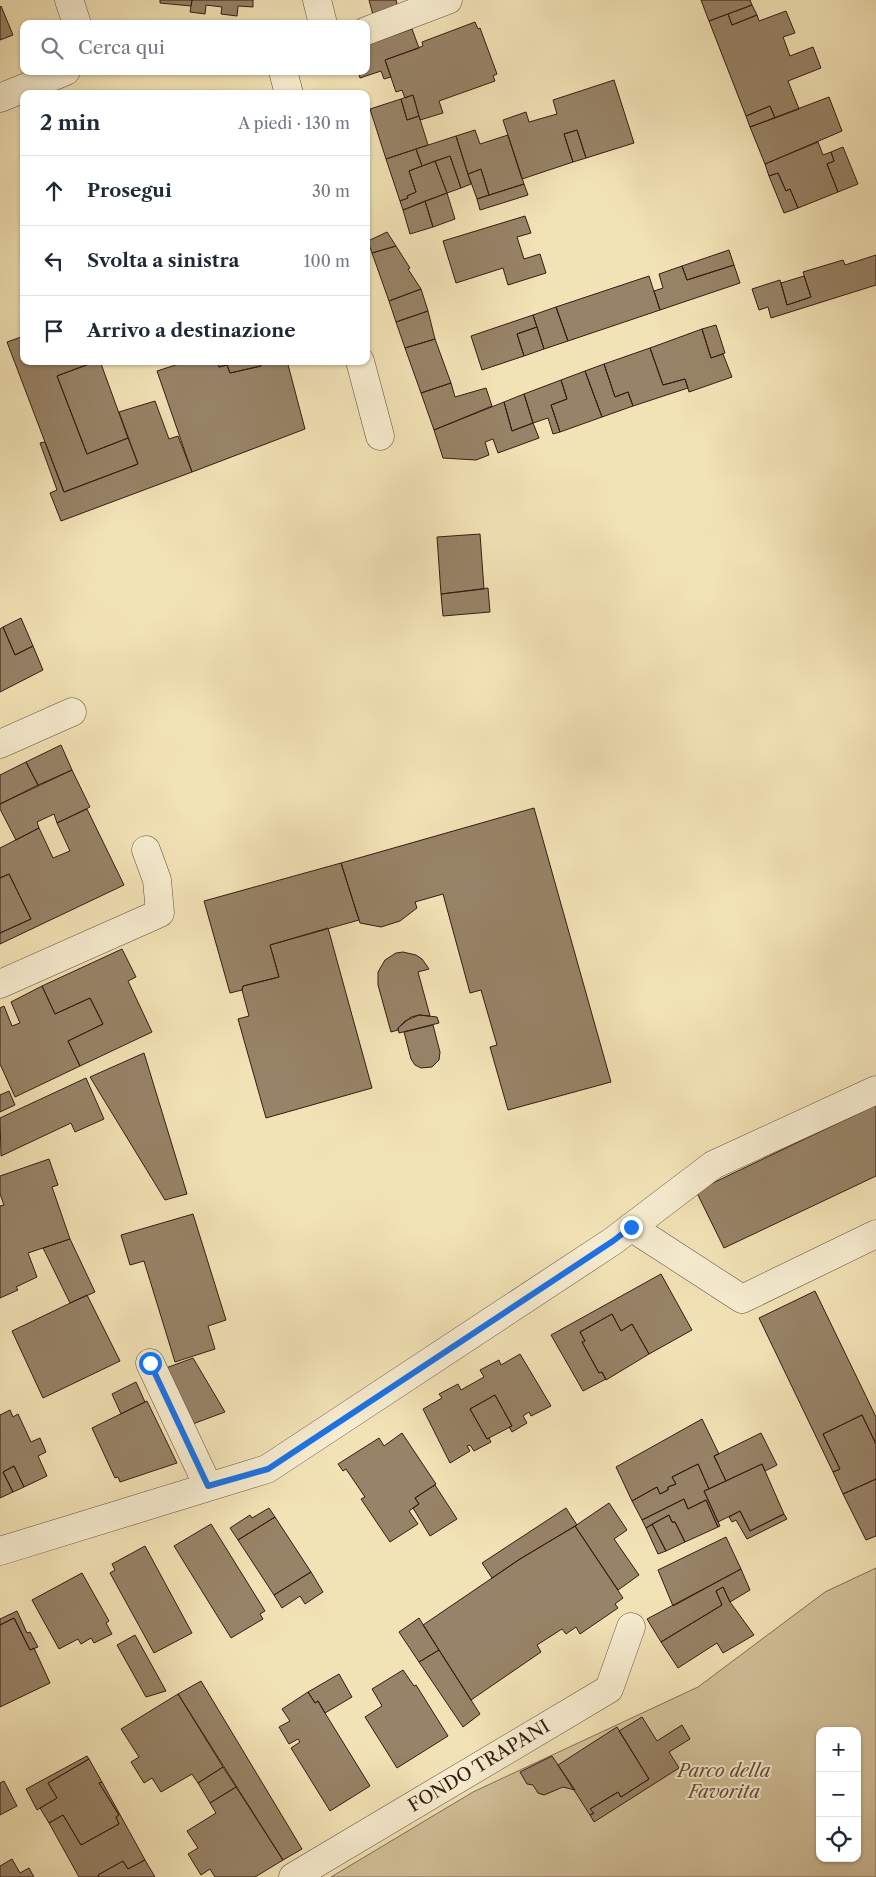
<!DOCTYPE html>
<html lang="it">
<head>
<meta charset="utf-8">
<style>
	body { margin:0; font-family:"Libre Caslon Text",serif; background:#f2f2f3; color:#1f2937 }
	.controls { position:absolute; right:15px; bottom:15px; display:grid; overflow:hidden; border-radius:10px; box-shadow:0 1px 4px #0004 }
	.controls button { width:45px; height:45px; display:grid; place-items:center; padding:0; border:0; border-bottom:1px solid #e0e1e3; background:#fff; color:#1f2937; font:25px sans-serif }
	.stop { position:absolute; width:15px; height:15px; margin:-11px; border:4px solid #1a73e8; border-radius:50%; background:#fff }
	.stop.end { background:#1a73e8; border-color:#fff; box-shadow:0 1px 5px #0008 }
	.list { margin:0; padding:0; list-style:none }
	h2 { display:flex; justify-content:space-between; align-items:center; height:65px; margin:0; padding:0 20px; font-size:21px }
	h2 small { font-size:16px; font-weight:400; color:#747a83 }
	.list li { display:grid; grid-template-columns:32px 1fr auto; gap:15px; align-items:center; box-sizing:border-box; height:70px; padding:0 20px; border-top:1px solid #e0e1e3 }
	.list b { display:block; font-size:19px; white-space:nowrap }
	.list em { font-size:16px; font-style:normal; color:#747a83 }
	.icon { flex:none; width:28px; height:28px; fill:none; stroke:currentColor; stroke-width:2; stroke-linecap:round; stroke-linejoin:round }
	.map { position:relative; flex:none; width:876px; height:1877px; overflow:hidden }
	.search { position:absolute; background:#fff; box-shadow:0 1px 4px #0004; left:20px; top:20px; width:350px; height:55px; display:flex; align-items:center; gap:12px; box-sizing:border-box; padding:0 18px; border-radius:10px; color:#747a83; font-size:19px }
	.panel { position:absolute; background:#fff; box-shadow:0 1px 4px #0004; left:20px; top:90px; width:350px; height:275px; border-radius:10px }
	.map>svg:first-child { display:block }
	.green { fill:#d2c19a; stroke:#846e56; fill-rule:evenodd }
	.building { fill:#978367; stroke:#351b11 }
	.lines { fill:none; stroke-linecap:round; stroke-linejoin:round }
	.street-casing { stroke:#644d3a; stroke-width:29 }
	.street { stroke:#f7edd0; stroke-width:28 }
	.route { stroke:#1a73e8; stroke-width:6 }
	.labels { text-anchor:middle; dominant-baseline:central; stroke-width:4; stroke-linejoin:round; paint-order:stroke }
	.street-label { font-size:18px; fill:#351b11; stroke:#f7edd0 }
	.park-label { font-size:18px; font-style:italic; fill:#644d3a; stroke:#f7edd0 }
</style>
</head>
<body>
<div class="map">
<svg width="876" height="1877" viewBox="0 0 876 1877">
	<rect width="100%" height="100%" fill="#f2e3b6"/>
	<filter id="stains"><feTurbulence type="fractalNoise" baseFrequency=".004" numOctaves="4"/><feColorMatrix values="0 0 0 0 .2 0 0 0 0 .09 0 0 0 0 .02 0 0 0 .5 -.17"/></filter>
	<radialGradient id="worn" r=".72"><stop offset=".6" stop-color="#630" stop-opacity="0"/><stop offset="1" stop-color="#630" stop-opacity=".3"/></radialGradient>
	<!-- green -->
	<path class="green" d="M876 1568V1877H331L473 1792 698 1687 825 1592ZM820 1731H857V1858H820Z"/>
	<!-- building -->
	<path class="building" d="M160 0H192L191 6 160 3Z
		M192 0H253V7L238 6 237 16 221 14 222 7 206 5 205 14 190 12Z
		M369 0H396L398 8 373 15Z
		M701 0H750L752 5 709 21Z
		M752 5 757 15 732 25 728 14Z
		M1 6 13 35 0 40V7Z
		M786 11 795 33 783 37 790 56 813 47 821 68 788 81 799 109 775 118 770 106 746 116 709 21 728 14 732 25 757 15 759 21Z
		M475 22 478 29 480 28 497 74 493 76 495 81 439 101 443 113 420 120 413 95 405 98 402 90 396 92 385 60 423 46 422 42Z
		M412 29 419 48 385 60 391 77 384 79 381 71 360 78 358 71H366V45Z
		M614 80 634 143 586 158 577 130 564 134 573 162 522 179 503 120 526 112 529 122 557 114 553 100Z
		M413 95 419 116 407 120 401 99Z
		M829 97 842 131 765 164 750 127Z
		M401 99 407 120 419 116 428 145 386 159 370 109Z
		M770 106 775 118 750 127 746 116Z
		M475 130 480 144 508 135 524 184 489 195 481 169 468 174 456 136Z
		M577 130 586 158 573 162 564 134Z
		M456 136 471 184 461 188 450 156 422 166 416 149Z
		M818 142 823 155 831 152 834 161 827 164 838 192 798 208 790 189 786 191 778 173 769 176 765 164Z
		M843 147 858 184 838 192 827 164 834 161 831 152Z
		M416 149 422 166 409 171 416 192 407 196 408 198 400 201 386 159Z
		M450 156 461 188 447 193 435 161Z
		M435 161 447 193 403 210 400 201 408 198 407 196 416 192 409 171Z
		M481 169 489 195 477 199 468 174Z
		M778 173 786 191 790 189 798 208 784 213 769 176Z
		M524 184 528 195 480 210 477 199Z
		M447 193 455 219 433 227 425 201Z
		M425 201 433 227 410 234 403 210Z
		M525 216 531 233 517 237 524 259 540 254 546 273 508 285 503 268 456 283 443 241Z
		M387 232 396 246 372 253 368 241Z
		M396 246 410 268 408 269 421 289 389 301 372 253Z
		M729 250 734 265 687 280 682 266Z
		M876 255V285L771 318 768 307 759 310 752 289 780 280 787 305 811 297 803 272 843 260 845 265Z
		M734 265 740 283 660 310 654 291 663 288 659 274 682 266 687 280Z
		M649 276 660 310 568 341 556 307Z
		M804 276 811 297 787 305 781 283Z
		M421 289 428 311 396 322 389 301Z
		M556 307 568 341 544 349 533 315Z
		M428 311 435 339 405 348 396 322Z
		M533 315 537 327 517 334 524 356 482 370 471 336Z
		M716 325 725 353 711 358 702 329Z
		M537 327 544 349 524 356 517 334Z
		M702 329 711 358 723 354 732 377 689 392 685 379 663 385 650 348Z
		M24 336V361H97L57 376 87 454 128 438 138 464 64 492 7 342Z
		M435 339 451 383 421 393 405 348Z
		M650 348 663 385 685 379 688 388 633 406 628 392 615 397 604 364Z
		M97 361H100L128 438 87 454 57 376Z
		M188 361H217L219 367 227 365 230 373 261 366 260 364 271 361H287L305 429 192 472 157 371Z
		M217 361H271L260 364 261 366 230 373 227 365 219 367Z
		M604 364 615 397 628 392 633 406 602 417 585 371Z
		M585 371 602 417 560 432 551 405 567 399 561 380Z
		M561 380 567 399 551 405 560 432 553 434 548 418 533 423 524 394Z
		M451 383 455 397 486 388 492 406 434 430 421 393Z
		M524 394 533 423 512 431 504 402Z
		M155 401 169 439 178 436 192 472 61 521 50 493 57 490 40 443 45 442 64 492 138 464 119 412Z
		M504 402 512 431 533 423 539 438 498 453 493 439 485 442 489 455 476 460 443 458 434 430Z
		M480 534 484 589 441 594 437 537Z
		M488 588 490 612 443 616 441 594Z
		M21 618 33 646 15 655 3 627Z
		M3 627 15 655 33 646 43 670 0 692V629Z
		M61 745 72 770 38 785 26 762Z
		M26 762 38 785 0 804V775Z
		M72 770 90 807 57 823 54 814 37 822 39 828 16 840 0 809V804Z
		M534 808 611 1082 508 1110 490 1047 497 1045 481 990 470 993 443 894 415 902 417 908 400 921 381 927 360 923 341 863Z
		M87 809 124 885 0 944V933L31 919 9 874 0 878V848L39 828 53 858 70 851 57 823Z
		M341 863 359 920 270 945 279 977 243 986 242 990 230 993 204 901Z
		M9 874 31 919 0 933V878Z
		M328 928 372 1088 266 1118 238 1019 249 1016 242 990 243 986 279 977 270 945Z
		M122 949 136 977 128 981 152 1032 80 1066 68 1041 103 1024 90 998 55 1014 42 986Z
		M403 952 416 955 422 959 429 969 418 972 430 1016 419 1015 411 1017 398 1028V1030L391 1032 378 985V972L385 960 396 953Z
		M42 986 55 1014 90 998 103 1024 68 1041 80 1066 15 1097 0 1064V1008L4 1006 12 1026 20 1023 11 1002Z
		M419 1015 437 1017 439 1023 399 1033 398 1028 405 1021Z
		M433 1025 440 1052 439 1060 432 1067 421 1068 415 1065 411 1059 404 1032Z
		M144 1053 187 1194 165 1200 90 1077Z
		M86 1078 104 1119 75 1132 71 1123 1 1156 0 1118Z
		M9 1091 15 1105 0 1112V1095Z
		M876 1105V1176L724 1248 696 1191Z
		M49 1159 58 1185 52 1187 70 1239 28 1253 37 1277 16 1287 18 1290 0 1298V1206L4 1205 0 1194V1176Z
		M193 1214 226 1320 208 1326 215 1349 175 1362 144 1261 130 1265 121 1235Z
		M70 1239 95 1292 70 1303 43 1248Z
		M661 1274 692 1330 649 1354 632 1324 621 1331 612 1314 580 1332 585 1341 582 1342 599 1373 602 1372 606 1379 583 1391 551 1335Z
		M815 1291 876 1417V1444L862 1415 823 1434 840 1469 833 1472 759 1318Z
		M87 1295 120 1361 43 1398 12 1331Z
		M612 1314 621 1331 632 1324 649 1354 606 1380 602 1372 599 1373 582 1342 585 1341 580 1332Z
		M520 1354 551 1406 531 1416 529 1412 523 1416 527 1423 512 1432 509 1427 512 1426 495 1395 470 1409 487 1439 489 1438 491 1442 474 1451 470 1445 467 1446 470 1451 450 1463 423 1409 442 1398 439 1394 458 1384 461 1390 484 1377 480 1370 499 1360 501 1365Z
		M193 1358 225 1412 190 1425 166 1368Z
		M136 1382 145 1402 121 1414 112 1394Z
		M495 1395 512 1426 487 1439 470 1409Z
		M147 1401 177 1463 120 1482 118 1477 115 1478 92 1428Z
		M10 1410 13 1417 18 1414 31 1442 40 1438 46 1452 38 1456 47 1476 24 1487 14 1466 3 1472 13 1492 0 1498V1415Z
		M862 1415 876 1444V1479L843 1494 833 1472 840 1469 823 1434Z
		M702 1419 719 1454 714 1456 726 1481 709 1489 698 1464 672 1477 676 1484 668 1487V1490L660 1494 657 1487 632 1501 616 1467Z
		M402 1433 436 1484 415 1498 419 1504 409 1511 418 1524 390 1542 361 1499 365 1497 346 1469 343 1471 338 1464 379 1438 384 1446Z
		M761 1433 777 1465 765 1471 762 1464 726 1481 714 1456Z
		M698 1464 709 1489 704 1491 720 1526 718 1527 706 1500 688 1509 684 1499 642 1520 632 1501 657 1487 660 1494 668 1490V1487L676 1484 672 1477Z
		M762 1464 784 1514 750 1531 740 1511 718 1522 704 1491Z
		M14 1466 24 1487 13 1492 3 1472Z
		M876 1479V1536L866 1540 843 1494Z
		M435 1485 457 1519 430 1536 413 1508 419 1504 415 1498Z
		M684 1499 688 1509 706 1500 718 1527 685 1542 675 1522H672L669 1515 646 1528 642 1520Z
		M609 1503 627 1530 614 1539 639 1575 618 1590 575 1526Z
		M269 1508 275 1517 238 1540 230 1528 250 1515 252 1518Z
		M566 1508 577 1525 520 1559 492 1578 482 1563Z
		M740 1511 750 1531 784 1514 787 1519 747 1539 736 1520 732 1522 729 1517Z
		M669 1515 672 1522H675L685 1542 666 1551 652 1524Z
		M275 1517 311 1572 274 1595 238 1540Z
		M211 1524 265 1611 260 1614 263 1619 231 1638 174 1546Z
		M652 1524 666 1551 658 1554 646 1528Z
		M575 1526 623 1598 615 1604 618 1608 580 1634 576 1627 566 1634 562 1629 537 1645 541 1652 471 1700 423 1625 520 1559Z
		M726 1537 741 1569 673 1606 658 1570Z
		M145 1546 192 1633 154 1653 110 1573 115 1570 112 1564Z
		M741 1569 750 1590 730 1602 723 1587 716 1591 722 1605 661 1642 647 1619Z
		M311 1572 323 1592 305 1604 300 1596 282 1608 274 1595Z
		M82 1573 109 1621 106 1623 112 1634 94 1643 91 1638 81 1644 78 1639 59 1649 32 1600Z
		M723 1587 730 1602 754 1635 723 1653 717 1643 678 1668 661 1642 722 1605 716 1591Z
		M17 1611 27 1633 30 1632 38 1647 30 1650 14 1618 0 1625V1619Z
		M14 1618 30 1650 34 1648 50 1683 0 1707V1625Z
		M419 1618 439 1650 419 1662 399 1632Z
		M135 1635 166 1691 146 1697 117 1645Z
		M439 1650 480 1714 463 1727 419 1662Z
		M403 1670 414 1686 416 1685 448 1736 397 1768 365 1717 382 1706 372 1689Z
		M339 1674 352 1697 325 1713 318 1701 315 1703 308 1692Z
		M201 1681 302 1849 283 1860 178 1694Z
		M308 1692 315 1703 318 1701 325 1713 370 1786 330 1811 291 1748 300 1742 298 1739 289 1744 279 1727 290 1721 282 1709Z
		M178 1694 223 1767 198 1783 192 1774 161 1792 152 1778 144 1783 131 1762 139 1757 121 1729Z
		M642 1717 657 1741 682 1725 690 1739 669 1752 679 1768 594 1822 590 1815 594 1813 590 1809 618 1792 621 1797 649 1779 619 1731Z
		M617 1727 649 1779 621 1797 618 1792 590 1809 594 1813 590 1815 558 1765Z
		M87 1756 89 1759 48 1783 57 1798 37 1810 26 1789Z
		M552 1756 558 1765 575 1790 563 1787 544 1795 538 1793 533 1785 527 1784 520 1772Z
		M89 1759 102 1782 99 1783 119 1815 116 1817 119 1824 81 1845 63 1815 49 1823 40 1808 57 1798 48 1783Z
		M223 1767 236 1787 210 1803 198 1783Z
		M4 1781 17 1806 0 1815V1783Z
		M102 1782 145 1860 128 1869 123 1861 98 1875 99 1877H79L49 1823 63 1815 81 1845 119 1824 116 1817 119 1815 99 1783Z
		M236 1787 283 1860 255 1877H215L210 1869 201 1875 188 1854 198 1848 187 1831 216 1813 210 1803Z
		M12 1859 20 1873 29 1868 34 1877H0V1866Z
		M145 1860 155 1877H99L98 1875 123 1861 128 1869Z"/>
	<g class="lines">
		<defs>
			<path id="street" d="M69 0 77 24
				M317 0 323 24
				M366 31 448 0
				M283 71 289 94
				M0 98 66 71
				M360 361 380 436
				M0 744 72 712
				M0 984 160 913 157 880 146 850
				M631 1227 742 1299 876 1234
				M150 1363 208 1486
				M0 1551 267 1469 613 1241 713 1165 876 1090
				M293 1877 609 1689 631 1627"/>
		</defs>
		<!-- street casing -->
		<use href="#street" class="street-casing"/>
		<!-- street -->
		<use href="#street" class="street"/>
	</g>
	<g class="lines">
		<!-- route -->
		<path class="route" d="M150 1363 208 1486 268 1469 613 1241 631 1227"/>
	</g>
	<g class="labels">
		<!-- street labels -->
		<g class="street-label">
			<text transform="translate(479 1766) rotate(-31)">FONDO TRAPANI</text>
		</g>
		<!-- park labels -->
		<g class="park-label">
			<text x="724" y="1771">Parco della<tspan x="724" dy="21">Favorita</tspan></text>
		</g>
	</g>
	<rect width="100%" height="100%" filter="url(#stains)"/>
	<rect width="100%" height="100%" fill="url(#worn)"/>
</svg>
<div class="controls">
<button>+</button>
<button>−</button>
<button><svg class="icon" aria-label="locate" viewBox="0 0 24 24"><circle cx="12" cy="12" r="6"/><path d="M12 2v4M12 18v4M2 12h4M18 12h4"/></svg></button>
</div>
<div class="stop" style="left:150px;top:1363px"></div>
<div class="stop end" style="left:631px;top:1227px"></div>
<div class="search"><svg class="icon" aria-label="search" viewBox="0 0 24 24"><circle cx="10" cy="10" r="6"/><path d="M15 15l6 6"/></svg>Cerca qui</div>
<section class="panel">
<h2>2 min<small>A piedi · 130 m</small></h2>
<ul class="list">
<li><svg class="icon" aria-label="ahead" viewBox="0 0 24 24"><path d="M12 20V5M6 11l6-6 6 6"/></svg><div><b>Prosegui</b></div><em>30 m</em></li>
<li><svg class="icon" aria-label="left" viewBox="0 0 24 24"><path d="M17 20v-9H6M10 6l-5 5 5 5"/></svg><div><b>Svolta a sinistra</b></div><em>100 m</em></li>
<li><svg class="icon" aria-label="arrive" viewBox="0 0 24 24"><path d="M6 21V4h12l-3 4 3 4H6"/></svg><div><b>Arrivo a destinazione</b></div></li>
</ul>
</section>
</div>
</body>
</html>
